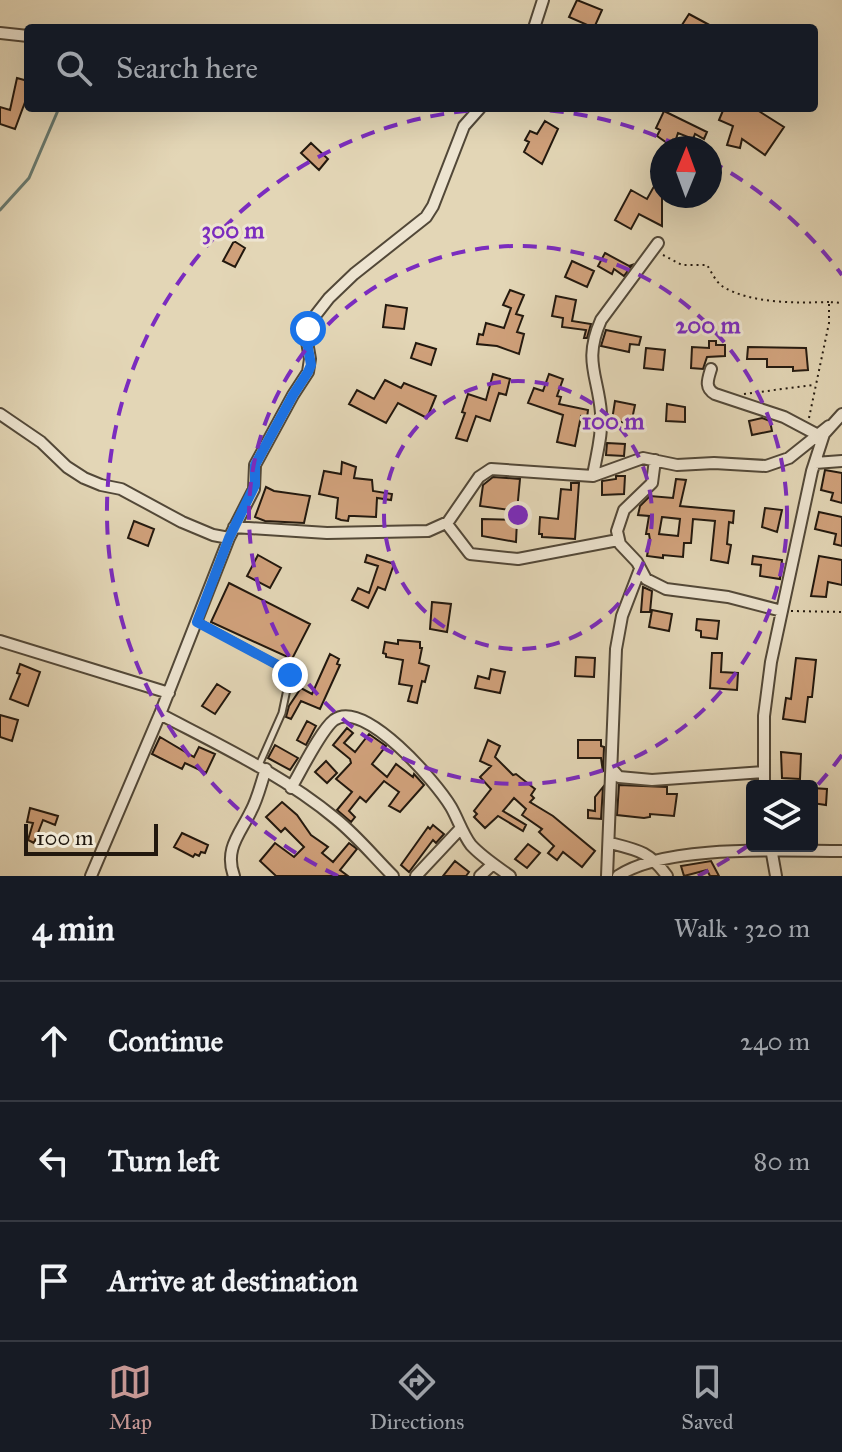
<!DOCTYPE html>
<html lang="en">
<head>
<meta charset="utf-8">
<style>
	body { margin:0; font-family:"IM FELL Great Primer",serif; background:#20242c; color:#f1f3f6 }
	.controls { position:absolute; right:24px; bottom:24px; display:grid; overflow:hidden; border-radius:8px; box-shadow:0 8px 32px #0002 }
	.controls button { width:72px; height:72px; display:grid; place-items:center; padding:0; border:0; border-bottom:2px solid #363941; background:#171b24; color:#f1f3f6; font:40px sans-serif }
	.compass { position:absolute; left:650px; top:136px; width:72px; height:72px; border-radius:50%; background:#171b24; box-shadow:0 8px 32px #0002; rotate:1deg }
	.scale { position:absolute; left:24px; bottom:20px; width:134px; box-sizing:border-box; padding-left:8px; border:4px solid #22180e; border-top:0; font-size:22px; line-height:28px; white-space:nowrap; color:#22180e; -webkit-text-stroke:6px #ede4d0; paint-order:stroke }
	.stop { position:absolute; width:24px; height:24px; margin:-18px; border:6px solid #1a73e8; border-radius:50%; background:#fff }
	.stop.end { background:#1a73e8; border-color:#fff; box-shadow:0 2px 8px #0008 }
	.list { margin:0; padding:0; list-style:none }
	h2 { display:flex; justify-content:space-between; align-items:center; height:104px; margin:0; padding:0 32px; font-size:34px }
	h2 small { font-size:26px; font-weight:400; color:#9ea1a6 }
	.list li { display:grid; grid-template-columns:52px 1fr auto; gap:24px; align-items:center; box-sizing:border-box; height:120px; padding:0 32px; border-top:2px solid #363941 }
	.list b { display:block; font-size:30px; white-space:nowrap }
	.list em { font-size:26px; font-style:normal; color:#9ea1a6 }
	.icon { flex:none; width:44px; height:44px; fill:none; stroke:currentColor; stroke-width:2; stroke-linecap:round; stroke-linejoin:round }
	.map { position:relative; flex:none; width:842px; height:876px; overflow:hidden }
	.search { position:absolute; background:#171b24; box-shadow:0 8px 32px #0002; left:24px; right:24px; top:24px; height:88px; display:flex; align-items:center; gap:20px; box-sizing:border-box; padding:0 28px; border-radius:8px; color:#9ea1a6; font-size:30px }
	.sheet { height:464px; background:#171b24 }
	nav { display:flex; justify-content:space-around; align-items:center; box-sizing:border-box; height:112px; border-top:2px solid #363941; background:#171b24; font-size:22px; color:#9ea1a6 }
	nav a { display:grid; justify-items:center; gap:4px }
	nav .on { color:#c59692 }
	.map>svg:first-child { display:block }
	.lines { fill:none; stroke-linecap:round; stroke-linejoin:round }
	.stream { stroke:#67796f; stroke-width:3 }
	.building { fill:#d0a17b; stroke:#22180e; stroke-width:2; fill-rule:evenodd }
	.service-casing { stroke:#524838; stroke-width:9 }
	.minor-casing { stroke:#524838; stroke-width:14 }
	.path { stroke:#22180e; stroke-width:2; stroke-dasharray:2 4; stroke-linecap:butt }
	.service { stroke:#ede4d0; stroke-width:5 }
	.minor { stroke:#ede4d0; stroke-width:10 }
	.route { stroke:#1a73e8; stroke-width:10 }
	.ring { fill:none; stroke:#7b2cbf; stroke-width:4; stroke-dasharray:14 10 }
	.centre { fill:#7b2cbf; stroke:#ede4d0; stroke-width:4 }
	.ring-label { font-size:24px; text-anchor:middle; font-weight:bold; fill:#7b2cbf; stroke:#ede4d0; stroke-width:6; stroke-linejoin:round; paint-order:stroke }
</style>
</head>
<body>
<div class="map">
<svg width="842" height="876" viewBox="0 0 842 876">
	<rect width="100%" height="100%" fill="#e3d6b6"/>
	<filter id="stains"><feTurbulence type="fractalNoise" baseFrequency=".0025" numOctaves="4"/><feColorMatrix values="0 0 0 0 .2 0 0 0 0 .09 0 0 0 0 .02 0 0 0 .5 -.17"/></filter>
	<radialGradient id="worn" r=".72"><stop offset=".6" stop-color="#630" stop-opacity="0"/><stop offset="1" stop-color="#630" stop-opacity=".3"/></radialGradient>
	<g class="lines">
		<!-- stream -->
		<path class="stream" d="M0 210 29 178 59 108"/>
	</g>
	<!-- building -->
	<path class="building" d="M577 0 602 10 594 28 569 17Z
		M689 14 715 28H680Z
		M17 78 28 81V94L15 129 0 124V107L10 110Z
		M724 108H754L784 127 765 155 742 139 740 148 727 145 733 126 719 120Z
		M664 111 707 132 704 139 695 134 693 139 678 133 675 142 673 140 670 145 657 136 660 130 656 128Z
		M545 121 558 129 542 164 524 152 529 142 525 140 530 131 537 134Z
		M311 143 328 159 319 170 301 153Z
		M662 172V226L639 214 631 229 615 220 631 190 647 199Z
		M234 241 245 248 235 267 223 261Z
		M605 253 629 266 632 265 624 276 614 269 612 274 598 266Z
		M572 261 594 271 587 287 565 277Z
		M510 290 524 295 516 314 523 316 517 332 524 334 519 354 497 346 477 344 479 334 483 335 486 323 504 328 511 308 503 305Z
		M556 296 576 300 572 321 591 324 587 338H584L586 330 562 327 563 318 552 316Z
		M386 305 407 308 404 329 383 327Z
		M606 330 641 337 639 345 630 344 629 352 601 346Z
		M709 341H716V345H725V356L707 357 703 369 691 368 692 347 709 348Z
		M416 343 436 349 431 365 411 358Z
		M748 347 806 348 808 370 793 371V367H767V359H747Z
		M646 348 665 350 663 370 644 368Z
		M493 374 510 379 506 395 499 393 490 421 476 416 467 441 456 438 465 413 462 412 468 394 486 400Z
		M549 374 563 379 557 396 561 397 559 404 588 410 587 418 581 416 575 446 557 442 563 415 528 403 534 388 543 391Z
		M385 380 401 388 404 383 436 396 427 418 398 403 386 423 349 404 357 390 374 399Z
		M615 401 635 405 631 424 612 420Z
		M667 404 685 407V422L666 421Z
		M762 418 770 421 772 431 752 435 749 421Z
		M607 443 625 444 624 456 606 455Z
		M342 462 356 467 354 478 372 480 373 491 392 494 391 500 377 498 376 517 354 516H349L348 521 341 520 336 518 338 498 319 494 324 471 341 474Z
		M825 470 842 473V503L831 500 833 493 821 490Z
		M616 476H625L624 494 602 495V481L616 479Z
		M493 477 520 479 517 511 480 506 483 485Z
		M676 479 686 480 680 506 734 511 733 523 729 522 727 544 731 545 728 563 711 560 715 521 693 519 691 543H684L683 557 663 555V558L647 556 650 540 649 534H646L649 516 638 515 640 506 650 496 673 498ZM662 517 680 519 678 536 659 534Z
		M571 483H579L575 539 542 537V534H539L540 517 558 519 561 489 571 490Z
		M266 487 274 491 310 496 304 523 265 521 255 517Z
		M765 508 782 510 777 532 762 527Z
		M819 512 842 517V546L834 544 836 534 815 529Z
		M482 519 517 520 516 542 482 536Z
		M134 521 154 529 148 546 128 538Z
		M258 555 281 568 270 588 247 576Z
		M367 555 394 564 385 590 378 587 368 608 352 600 358 588 369 593 378 566 365 562Z
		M753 556 782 560 780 579 760 576 761 565 752 564Z
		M819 556 842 560V585L828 582 826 597 811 596Z
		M229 583 310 624 292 659 211 622Z
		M643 587 652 591 650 612H641Z
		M432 602 451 604 447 632 430 629Z
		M652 610 672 614 669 631 649 627Z
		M697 619 719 621 717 639 701 637V631L696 630Z
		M398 640 420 642V648H422L419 663 429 666 425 682 422 681 417 703 408 701 412 686 399 684 403 660 386 657V654L383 653 385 642 398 644Z
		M712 653H722L721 672 738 673 737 690 710 688Z
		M330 654 339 659 337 664 340 665 320 709 301 701 291 719 286 717 289 706 301 688 312 694Z
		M576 657 595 658 594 677 575 676Z
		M796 658 816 660 812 697H808L805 722 783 719 786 698 791 699Z
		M20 664 40 672 28 706 10 699 20 674 17 673Z
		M491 669 505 672 500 693 475 688 478 676 489 679Z
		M217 684 230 692 215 714 202 706Z
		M0 715 18 720 12 741 0 737Z
		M307 721 316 726 306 745 297 740Z
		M347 728 353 733 344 743 355 752 369 734 386 746 372 764 387 777 396 764 413 777 414 774 424 785 400 812 389 806 399 792 384 781 366 802 360 797 349 811 355 817 351 822 337 810 352 792 336 779 351 763 350 759 333 745Z
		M160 737 194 757 199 747 215 754 206 773 185 763 182 769 152 754Z
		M488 740 500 746 495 757 513 775 516 774 535 789 531 795 534 798 530 802 553 816 595 851 582 867 563 852 557 860 548 853 554 846 539 832 542 829 522 815 526 809 514 798 503 811 526 825 523 831 498 816 485 828 474 817 477 814 474 811 491 789 480 777 491 766 480 761Z
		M578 740H601V746L604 747 603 772 601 758H578Z
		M275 745 298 758 290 770 268 758Z
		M781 752 801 754 800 779 782 778Z
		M326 761 337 773 327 783 315 772Z
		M619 785 667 787V794H677L674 816 650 814V817L644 818 617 815Z
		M603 787 601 819 588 818V810L595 811V797Z
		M812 788 827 789 826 805 812 803Z
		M282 802 297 815 311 835 328 847 322 853 333 862 349 843 357 849 340 870 348 876H276L260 861 275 843 294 857 304 847 285 828 281 832 266 817Z
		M30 808 58 816 55 825 43 820 34 843 28 840 33 823 27 822Z
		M433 825 444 834 436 843 433 840 409 872 401 865 428 827 430 829Z
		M182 833 208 845 205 853 201 852 199 856 195 854 193 857 174 847Z
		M528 844 540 853 527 868 515 859Z
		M455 861 469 872 466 876H443Z
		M711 861 719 876H710L707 870 684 876 681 866Z"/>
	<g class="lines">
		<defs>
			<path id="service" d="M198 622 285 669 290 675 282 713 259 765"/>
			<path id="minor" d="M534 28 543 0
				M0 33 28 36
				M711 369C708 379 704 388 715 394L784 417 818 435
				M0 414 41 442 67 467 84 478 101 485 121 489 182 522 213 535 229 538
				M655 460 652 483 624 510 617 531 620 544 637 562 646 579 666 589 728 597 782 611
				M815 463 842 461
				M593 476C596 456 603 434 601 413 598 375 583 361 601 320L658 243
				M447 524 470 554 518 559 618 540
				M234 527 327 533 428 531 448 522 479 477 491 469 593 476 643 458 677 465 714 463 766 466 789 458 829 426
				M0 641 169 693
				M160 714C221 746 283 775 336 819 357 836 374 857 393 876
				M612 769 619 777 652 780 764 772
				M764 786V716L771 662 812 471 824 434 842 414
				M291 788C301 771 321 730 334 720 364 698 437 783 451 807 458 819 462 833 471 845 482 857 496 866 510 876
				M610 843C638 850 650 852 667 876
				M771 848 776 876
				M91 876 160 714 229 538 254 489 255 465 293 395 308 372 310 359 306 336 311 321 329 298 354 274 426 217 433 206 464 126 480 108
				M234 876C224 849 240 834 251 811 258 798 261 783 266 769
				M416 876 461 828
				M480 876 493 864
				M607 876 616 649 622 616 640 569
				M618 876C665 844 784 851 842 851"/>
		</defs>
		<!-- service casing -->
		<use href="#service" class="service-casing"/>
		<!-- minor casing -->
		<use href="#minor" class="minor-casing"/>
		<!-- path -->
		<path class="path" d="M663 255 682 265H707C711 271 716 282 722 286 750 304 798 303 829 302
			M744 394 813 385
			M809 418 829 323V302L842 303
			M791 611 842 612"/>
		<!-- service -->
		<use href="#service" class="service"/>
		<!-- minor -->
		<use href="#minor" class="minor"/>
	</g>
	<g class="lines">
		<!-- route -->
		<path class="route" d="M290 675 285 669 197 622 229 538 255 485V465L293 395 308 372 311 365 306 336 308 329"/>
	</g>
	<!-- distance rings -->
	<g class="ring">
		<circle cx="518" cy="515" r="134"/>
		<circle cx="518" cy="515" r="269"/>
		<path d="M842 755A403 403 0 0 1 813 790M749 845A403 403 0 0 1 698 876M338 876A403 403 0 0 1 682 147M710 161A403 403 0 0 1 842 275"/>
	</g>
	<circle cx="518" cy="515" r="12" class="centre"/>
	<g class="ring-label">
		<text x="233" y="238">300 m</text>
		<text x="708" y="333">200 m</text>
		<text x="613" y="429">100 m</text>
	</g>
	<rect width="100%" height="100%" filter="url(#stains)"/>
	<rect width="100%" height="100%" fill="url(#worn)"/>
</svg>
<div class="controls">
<button><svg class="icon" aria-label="layers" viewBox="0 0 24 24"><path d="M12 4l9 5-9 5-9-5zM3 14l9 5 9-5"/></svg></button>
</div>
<svg class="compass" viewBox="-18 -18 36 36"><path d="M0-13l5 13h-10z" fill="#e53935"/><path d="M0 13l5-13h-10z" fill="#9ea1a6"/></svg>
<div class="scale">100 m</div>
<div class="stop" style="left:308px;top:329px"></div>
<div class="stop end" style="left:290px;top:675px"></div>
<div class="search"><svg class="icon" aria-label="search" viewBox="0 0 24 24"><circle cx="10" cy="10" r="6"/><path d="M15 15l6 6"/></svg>Search here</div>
</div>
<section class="sheet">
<h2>4 min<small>Walk · 320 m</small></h2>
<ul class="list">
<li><svg class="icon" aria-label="ahead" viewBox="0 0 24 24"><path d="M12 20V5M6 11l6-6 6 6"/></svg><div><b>Continue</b></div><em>240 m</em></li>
<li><svg class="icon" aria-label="left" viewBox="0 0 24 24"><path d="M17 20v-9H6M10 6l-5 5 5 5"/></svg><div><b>Turn left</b></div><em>80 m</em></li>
<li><svg class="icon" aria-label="arrive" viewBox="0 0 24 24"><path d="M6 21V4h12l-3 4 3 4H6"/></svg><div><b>Arrive at destination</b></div></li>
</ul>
</section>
<nav>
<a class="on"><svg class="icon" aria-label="map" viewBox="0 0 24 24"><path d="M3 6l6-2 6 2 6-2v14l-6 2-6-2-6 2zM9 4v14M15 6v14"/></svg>Map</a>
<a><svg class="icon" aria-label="directions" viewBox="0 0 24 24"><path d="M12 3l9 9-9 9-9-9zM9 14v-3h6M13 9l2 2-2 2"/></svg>Directions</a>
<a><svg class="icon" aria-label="saved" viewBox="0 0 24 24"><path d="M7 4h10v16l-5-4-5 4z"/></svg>Saved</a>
</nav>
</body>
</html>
